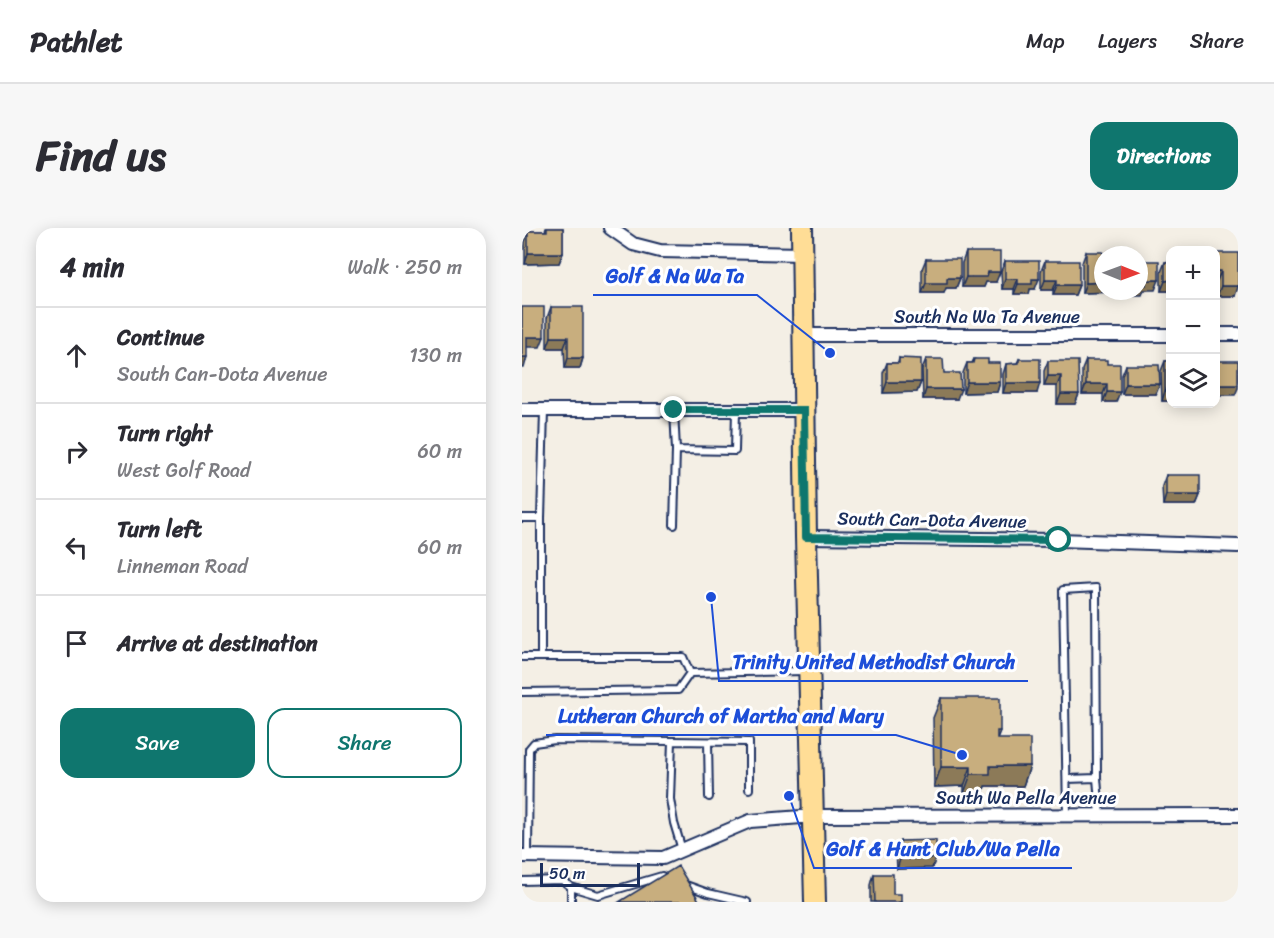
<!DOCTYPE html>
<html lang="en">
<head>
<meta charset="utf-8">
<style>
	body { margin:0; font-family:Sriracha,sans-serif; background:#f7f7f7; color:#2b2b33 }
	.controls { position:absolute; right:18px; top:18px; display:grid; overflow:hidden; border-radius:12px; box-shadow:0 3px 15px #0003 }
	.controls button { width:54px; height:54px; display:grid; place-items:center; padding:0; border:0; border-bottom:2px solid #e1e1e2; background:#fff; color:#2b2b33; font:30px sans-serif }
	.compass { position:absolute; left:572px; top:18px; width:54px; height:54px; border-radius:50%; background:#fff; box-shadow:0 3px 15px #0003; rotate:91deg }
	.scale { position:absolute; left:18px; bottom:15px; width:100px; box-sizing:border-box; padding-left:6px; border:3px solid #1b2f5e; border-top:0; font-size:16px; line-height:21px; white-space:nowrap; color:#1b2f5e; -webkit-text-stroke:4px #fff; paint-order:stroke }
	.stop { position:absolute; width:18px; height:18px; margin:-14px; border:4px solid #0f766e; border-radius:50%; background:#fff }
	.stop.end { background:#0f766e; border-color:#fff; box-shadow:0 2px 6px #0008 }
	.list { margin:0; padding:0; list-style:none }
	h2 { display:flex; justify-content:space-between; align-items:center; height:78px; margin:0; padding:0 24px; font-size:26px }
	h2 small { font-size:20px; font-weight:400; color:#7c7c81 }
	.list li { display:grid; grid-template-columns:39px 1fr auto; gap:18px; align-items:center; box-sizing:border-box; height:96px; padding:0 24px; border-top:2px solid #e1e1e2 }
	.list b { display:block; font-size:22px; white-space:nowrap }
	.list p { margin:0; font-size:20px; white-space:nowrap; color:#7c7c81 }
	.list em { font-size:20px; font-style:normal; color:#7c7c81 }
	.actions { display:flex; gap:12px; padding:18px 24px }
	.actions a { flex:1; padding:14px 0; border:2px solid #0f766e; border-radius:18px; text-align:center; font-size:21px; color:#0f766e }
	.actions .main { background:#0f766e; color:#fff }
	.icon { flex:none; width:33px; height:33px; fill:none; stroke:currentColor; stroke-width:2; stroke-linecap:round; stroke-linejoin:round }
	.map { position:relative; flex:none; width:716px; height:674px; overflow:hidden; border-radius:18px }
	header { display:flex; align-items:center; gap:36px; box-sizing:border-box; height:84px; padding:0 30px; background:#fff; border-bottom:2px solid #e1e1e2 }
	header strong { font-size:28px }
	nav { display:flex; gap:33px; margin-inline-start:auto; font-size:21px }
	.intro { display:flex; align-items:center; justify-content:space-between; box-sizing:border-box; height:144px; padding:0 36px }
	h1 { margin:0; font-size:42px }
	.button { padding:15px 27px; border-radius:18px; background:#0f766e; color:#fff; font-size:21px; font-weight:700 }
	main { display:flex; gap:36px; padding:0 36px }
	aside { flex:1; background:#fff; border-radius:18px; box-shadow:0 3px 15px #0003 }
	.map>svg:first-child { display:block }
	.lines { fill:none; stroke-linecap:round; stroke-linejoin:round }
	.service-casing { stroke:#1b2f5e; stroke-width:10 }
	.minor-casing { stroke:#1b2f5e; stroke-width:16 }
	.primary-casing { stroke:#1b2f5e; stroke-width:24 }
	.service { stroke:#fff; stroke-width:6 }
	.minor { stroke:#fff; stroke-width:12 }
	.primary { stroke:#ffdd96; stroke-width:20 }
	.wall { fill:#ac966c; stroke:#1b2f5e; stroke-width:1.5 }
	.shaded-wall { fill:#8c7a58; stroke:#1b2f5e; stroke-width:1.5 }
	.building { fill:#c8ae7e; stroke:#1b2f5e; stroke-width:1.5 }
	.route { stroke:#0f766e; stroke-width:8 }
	.labels { text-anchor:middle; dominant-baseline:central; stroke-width:6; stroke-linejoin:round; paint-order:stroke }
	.street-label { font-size:18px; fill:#1b2f5e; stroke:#fff }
	.leader { fill:none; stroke:#1d4ed8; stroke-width:2 }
	.callout-dot { fill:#1d4ed8; stroke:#fff; stroke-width:2 }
	.callout-label { font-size:20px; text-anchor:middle; font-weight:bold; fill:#1d4ed8; stroke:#fff; stroke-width:6; stroke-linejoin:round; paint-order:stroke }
</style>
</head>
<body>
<header>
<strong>Pathlet</strong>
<nav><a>Map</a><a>Layers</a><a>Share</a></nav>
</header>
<div class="intro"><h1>Find us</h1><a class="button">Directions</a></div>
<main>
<aside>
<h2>4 min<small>Walk · 250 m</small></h2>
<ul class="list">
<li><svg class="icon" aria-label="ahead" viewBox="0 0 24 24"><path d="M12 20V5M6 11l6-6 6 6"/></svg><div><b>Continue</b><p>South Can-Dota Avenue</p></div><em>130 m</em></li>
<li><svg class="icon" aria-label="right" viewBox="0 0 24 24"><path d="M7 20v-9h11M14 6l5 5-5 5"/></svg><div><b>Turn right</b><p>West Golf Road</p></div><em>60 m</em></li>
<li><svg class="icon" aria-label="left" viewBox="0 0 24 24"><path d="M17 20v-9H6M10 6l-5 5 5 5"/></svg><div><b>Turn left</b><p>Linneman Road</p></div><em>60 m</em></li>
<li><svg class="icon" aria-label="arrive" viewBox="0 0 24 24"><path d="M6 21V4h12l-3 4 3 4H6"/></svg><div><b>Arrive at destination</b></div></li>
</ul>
<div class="actions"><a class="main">Save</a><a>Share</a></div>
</aside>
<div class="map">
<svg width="716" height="674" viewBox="0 0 716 674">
	<rect width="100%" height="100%" fill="#f4efe5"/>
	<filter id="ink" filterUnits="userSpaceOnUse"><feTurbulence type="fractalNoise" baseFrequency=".0167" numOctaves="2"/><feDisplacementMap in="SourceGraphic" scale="12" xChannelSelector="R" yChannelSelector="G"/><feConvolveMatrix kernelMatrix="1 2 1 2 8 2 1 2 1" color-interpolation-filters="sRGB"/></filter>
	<g filter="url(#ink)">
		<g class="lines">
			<defs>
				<path id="service" d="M152 182 154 222 213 223 214 182
					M0 290H19L22 183
					M19 290V429H161L168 445
					M152 297 154 222
					M0 429H19
					M168 445 284 443
					M0 464 156 462 168 445
					M186 514 187 569
					M545 551 575 550
					M545 587 541 362 574 360 575 550 578 587
					M160 622 152 595 148 571 150 513 227 514V561
					M6 628 7 521 12 515 33 512 150 513
					M0 653 40 652 49 659 76 667 140 648 145 651
					M161 656 186 665 225 674
					M49 659V674"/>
				<path id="minor" d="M88 0 111 16 138 23 280 26
					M694 106H716
					M281 107H648
					M0 182H282
					M284 309 537 312 716 318
					M0 628 141 630 228 593 292 588 716 587"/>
				<path id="primary" d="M280 0 284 309 293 674"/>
			</defs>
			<!-- service casing -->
			<use href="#service" class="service-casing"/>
			<!-- minor casing -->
			<use href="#minor" class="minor-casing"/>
			<!-- primary casing -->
			<use href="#primary" class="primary-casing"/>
			<!-- service -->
			<use href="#service" class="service"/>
			<!-- minor -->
			<use href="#minor" class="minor"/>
			<!-- primary -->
			<use href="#primary" class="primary"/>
		</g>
		<!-- wall -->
		<path class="wall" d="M24 0H41V25L37 35 3 36V14L6 3H23Z
			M444 24 474 54H464L462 59H440V35Z
			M564 24 581 63H595V64L560 65V35Z
			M693 25 713 68H695Z
			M404 31 438 50 434 60H424L422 65H400V41Z
			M483 33 513 61H508L507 66H492V61H480L479 43Z
			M523 33 557 57 553 67H531V62H519V43Z
			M643 34H648V63H639V44Z
			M29 79 61 130 58 140H43L42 120H25V90Z
			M377 130 399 154 395 164 361 165V145L365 135H376Z
			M404 131 422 145 435 171H401L400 141Z
			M452 131 466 135 478 154 475 164 441 165V145L445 135H450Z
			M497 131 515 165H481V146L484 136 495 135Z
			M564 132 585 136 594 174H581V166H560V142Z
			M526 133 557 166 553 176H535V158H522V143Z
			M643 133H648V173H640L639 143Z
			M604 137 634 166H600V147Z
			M644 247 678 267 674 277H641L640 258Z
			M419 470 478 503 475 511 508 538 501 558H463L461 565H442V558L412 559 411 490Z
			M378 613 414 630 410 640 375 641 374 623Z
			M352 646 371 666 379 674H349V657Z"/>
		<!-- shaded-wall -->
		<path class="shaded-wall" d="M6 25H41L37 35 3 36Z
			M693 43H699L695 53H693Z
			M466 44H478L474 54H464L462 59H440L444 49Z
			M425 50H438L434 60H424L422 65H400L404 55Z
			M483 51H496L492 61H480Z
			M510 51H517L513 61H508L507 66H492L496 56Z
			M523 52H535L531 62H519Z
			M624 52H637L633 62H622L620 67H599L600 63H617V57Z
			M648 52V63H639L643 53Z
			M581 54V63H595V64L560 65 564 55Z
			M535 57H557L553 67H531Z
			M699 58H716V59L713 68H695Z
			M5 109H22L18 119H1Z
			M29 109H46L42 120H25Z
			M0 129H5L2 140H0Z
			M46 130H61L58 140H43Z
			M526 148H539L535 158H522Z
			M365 154H399L395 164 361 165Z
			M445 154H478L475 164 441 165Z
			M484 155H518L515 165H481Z
			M564 156H585L581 166H560Z
			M604 156H638L634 166H600Z
			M693 157H716V160L713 167H693Z
			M404 161H439L435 171H401Z
			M643 163H648V173H640Z
			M585 164H598L594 174H581Z
			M539 166H557L553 176H535Z
			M644 267H678L674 277H641Z
			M468 538H508L501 558H463L461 565H442L449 546Z
			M419 539H449L442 558 412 559Z
			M414 630 410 640 375 641 378 631Z"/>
		<!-- building -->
		<path class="building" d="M25 0H41V25H6V3H25Z
			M444 24H478V44H466L465 49H444Z
			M564 24H581V54L564 55Z
			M693 25H716V58H699V43H693Z
			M404 31H438V50H425V55H404Z
			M483 33H517V51H510V56H496V51H483Z
			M523 33H557V57H535V52H523Z
			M617 33H637V52H624V57H617Z
			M643 34H648V52L643 53Z
			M0 79H22V109H5V129H0Z
			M29 79H61V130H46V109H29Z
			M377 130 399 131V154H365V135H377Z
			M404 131H421L422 145H438L439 161H404Z
			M452 131H466V135H478V154H445V135H451Z
			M497 131H518V155H484V136L497 135Z
			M564 132H585V136H598V164H585V156H564Z
			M526 133H556L557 166H539V148H526Z
			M643 133H648V163H643Z
			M695 133H716V157H693V138H696Z
			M604 137H637L638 156H604Z
			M644 247H678V267H644Z
			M419 470H478V503H475V511H508V538H468V546H449V539H419Z
			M414 612V630L378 631V613Z
			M156 638 178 674H97Z
			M352 646H371V666H379V674H353Z"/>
	</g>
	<g class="lines" filter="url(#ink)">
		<!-- route -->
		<path class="route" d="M152 182H282L284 309 537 312"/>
	</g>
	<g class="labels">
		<!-- street labels -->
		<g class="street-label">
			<text x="465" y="89">South Na Wa Ta Avenue</text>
			<text transform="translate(410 292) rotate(1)">South Can-Dota Avenue</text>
			<text x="504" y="570">South Wa Pella Avenue</text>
		</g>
	</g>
	<!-- callouts -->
	<path class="leader" d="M308 125L235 67H71M189 369L197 453H506M440 527L374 507H24M267 568L292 640H550"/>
	<g class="callout-dot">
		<circle cx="308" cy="125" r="6"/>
		<circle cx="189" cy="369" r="6"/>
		<circle cx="440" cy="527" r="6"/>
		<circle cx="267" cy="568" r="6"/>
	</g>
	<g class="callout-label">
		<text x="153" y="55">Golf &amp; Na Wa Ta</text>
		<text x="352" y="441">Trinity United Methodist Church</text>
		<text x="199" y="495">Lutheran Church of Martha and Mary</text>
		<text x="421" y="628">Golf &amp; Hunt Club/Wa Pella</text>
	</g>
</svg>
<div class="controls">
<button>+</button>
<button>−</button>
<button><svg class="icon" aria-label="layers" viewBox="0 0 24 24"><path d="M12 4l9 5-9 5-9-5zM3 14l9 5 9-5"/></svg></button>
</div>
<svg class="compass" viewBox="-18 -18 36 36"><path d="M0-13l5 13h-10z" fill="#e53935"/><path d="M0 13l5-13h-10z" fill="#7c7c81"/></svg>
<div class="scale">50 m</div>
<div class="stop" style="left:537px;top:312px"></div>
<div class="stop end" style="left:152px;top:182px"></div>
</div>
</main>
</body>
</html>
